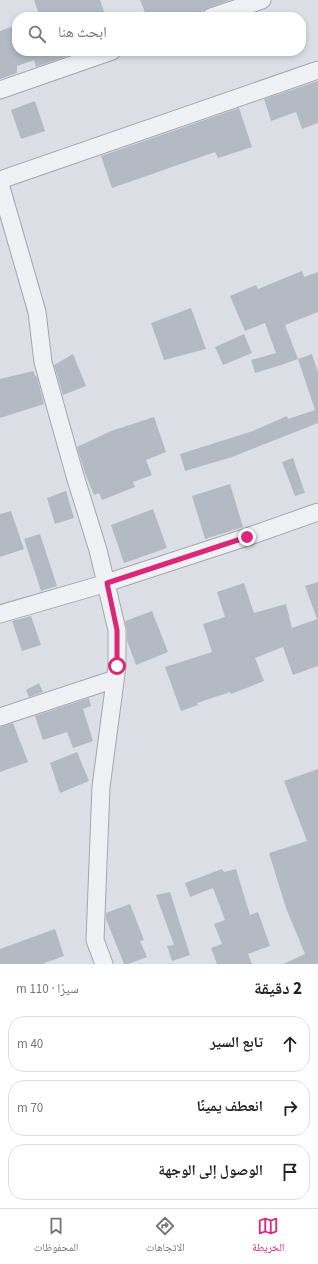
<!DOCTYPE html>
<html lang="ar">
<head>
<meta charset="utf-8">
<style>
	body { margin:0; font-family:"Source Sans 3","Noto Naskh Arabic",sans-serif; background:#f2f2f2; color:#222; direction:rtl }
	.stop { position:absolute; width:12px; height:12px; margin:-9px; border:3px solid #db2777; border-radius:50%; background:#fff }
	.stop.end { background:#db2777; border-color:#fff; box-shadow:0 1px 4px #0008 }
	.list { margin:0; padding:0; list-style:none }
	h2 { display:flex; justify-content:space-between; align-items:center; height:52px; margin:0; padding:0 16px; font-size:17px }
	h2 small { font-size:13px; font-weight:400; color:#767676 }
	.list li { display:grid; grid-template-columns:26px 1fr auto; gap:12px; align-items:center; box-sizing:border-box; height:56px; margin:0 8px 8px; padding:0 8px; border:1px solid #e0e0e0; border-radius:16px }
	.list b { display:block; font-size:15px; white-space:nowrap }
	.list em { font-size:13px; font-style:normal; color:#767676 }
	.icon { flex:none; width:22px; height:22px; fill:none; stroke:currentColor; stroke-width:2; stroke-linecap:round; stroke-linejoin:round }
	.map { position:relative; flex:none; width:318px; height:964px; overflow:hidden; direction:ltr }
	.search { position:absolute; background:#fff; box-shadow:0 2px 6px #0003; left:12px; right:12px; top:12px; height:44px; display:flex; align-items:center; gap:10px; box-sizing:border-box; padding:0 14px; border-radius:16px; color:#767676; font-size:15px }
	.sheet { height:244px; background:#fff }
	nav { display:flex; justify-content:space-around; align-items:center; box-sizing:border-box; height:56px; border-top:1px solid #e0e0e0; background:#fff; font-size:11px; color:#767676 }
	nav a { display:grid; justify-items:center; gap:2px }
	nav .on { color:#db2777 }
	.map>svg:first-child { display:block }
	.building { fill:#b3bac3 }
	.lines { fill:none; stroke-linecap:round; stroke-linejoin:round }
	.street-casing { stroke:#a2a7b0; stroke-width:19 }
	.street { stroke:#eff1f5; stroke-width:17 }
	.route { stroke:#db2777; stroke-width:5 }
</style>
</head>
<body>
<div class="map">
<svg width="318" height="964" viewBox="0 0 318 964">
	<rect width="100%" height="100%" fill="#dce0e6"/>
	<!-- building -->
	<path class="building" d="M34 0H100L106 17H40Z
		M140 0H230L208 8 203 11 188 17H147Z
		M17 25V51H82L36 67 34 60 17 66V73L0 79V31Z
		M318 81V123L302 129 296 112 271 121 264 99Z
		M35 101 45 131 21 139 11 110Z
		M239 108 252 147 218 158 215 152 112 188 101 156Z
		M302 271 304 277 318 272V312L285 325 298 359 281 365 255 373 251 360 276 353 265 323 245 331 230 296 256 285 258 289Z
		M191 308 206 349 164 360 151 323Z
		M244 334 252 353 223 365 215 347Z
		M73 354 86 386 63 395 54 365Z
		M312 354 318 372V423L232 457 185 471 180 454 253 431 287 416 288 419 315 410 298 359Z
		M33 371 36 377 37 376 44 404 0 418V379Z
		M154 417 166 452 146 460 152 475 133 482 135 487 102 500 99 493 94 495 85 473 77 447 111 431Z
		M293 458 305 493 295 496 282 462Z
		M230 484 243 527 205 539 192 496Z
		M66 491 74 518 55 524 47 498Z
		M153 509 167 548 124 563 111 525Z
		M11 511 24 549 0 557V514Z
		M40 534 57 586 41 591 24 539Z
		M318 582V666L293 675 283 647 255 658 264 681 231 694 230 692 197 703 198 705 181 711 165 667 212 652 203 624 225 617 217 592 244 583 254 613 286 604 292 628 317 619 305 586Z
		M152 611 168 652 136 665 127 641V630L125 621Z
		M31 616 41 645 22 651 12 621Z
		M39 683 43 692 29 697 26 690Z
		M89 698 91 706 83 709 93 741 73 748 67 732 43 740 35 716Z
		M13 723 28 762 0 772V727Z
		M77 752 89 781 60 793 50 763Z
		M318 769V964H283L305 954 286 908 269 853 307 841 284 781Z
		M222 869 224 872 236 869 250 915 258 912 270 946 248 954 252 964H217L211 948 222 944 214 924 225 920 213 888 190 897 185 883Z
		M170 892 190 955 172 961 167 946 174 945 156 895Z
		M130 904 144 940 140 941 147 957 128 964H124L106 919V913Z
		M55 929 64 956 42 964H0V949Z"/>
	<g class="lines">
		<defs>
			<path id="street" d="M211 17 262 0
				M0 90 112 51
				M0 180 318 70
				M0 184 37 312 43 362 75 476 98 550 117 630V666L101 787 95 940 104 964
				M0 614 100 585 247 537 318 512
				M0 717 115 679"/>
		</defs>
		<!-- street casing -->
		<use href="#street" class="street-casing"/>
		<!-- street -->
		<use href="#street" class="street"/>
	</g>
	<g class="lines">
		<!-- route -->
		<path class="route" d="M117 666V630L107 583 247 537"/>
	</g>
</svg>
<div class="stop" style="left:117px;top:666px"></div>
<div class="stop end" style="left:247px;top:537px"></div>
<div class="search"><svg class="icon" aria-label="search" viewBox="0 0 24 24"><circle cx="10" cy="10" r="6"/><path d="M15 15l6 6"/></svg>ابحث هنا</div>
</div>
<section class="sheet">
<h2>2 دقيقة<small>سيرًا · 110 m</small></h2>
<ul class="list">
<li><svg class="icon" aria-label="ahead" viewBox="0 0 24 24"><path d="M12 20V5M6 11l6-6 6 6"/></svg><div><b>تابع السير</b></div><em>40 m</em></li>
<li><svg class="icon" aria-label="right" viewBox="0 0 24 24"><path d="M7 20v-9h11M14 6l5 5-5 5"/></svg><div><b>انعطف يمينًا</b></div><em>70 m</em></li>
<li><svg class="icon" aria-label="arrive" viewBox="0 0 24 24"><path d="M6 21V4h12l-3 4 3 4H6"/></svg><div><b>الوصول إلى الوجهة</b></div></li>
</ul>
</section>
<nav>
<a class="on"><svg class="icon" aria-label="map" viewBox="0 0 24 24"><path d="M3 6l6-2 6 2 6-2v14l-6 2-6-2-6 2zM9 4v14M15 6v14"/></svg>الخريطة</a>
<a><svg class="icon" aria-label="directions" viewBox="0 0 24 24"><path d="M12 3l9 9-9 9-9-9zM9 14v-3h6M13 9l2 2-2 2"/></svg>الاتجاهات</a>
<a><svg class="icon" aria-label="saved" viewBox="0 0 24 24"><path d="M7 4h10v16l-5-4-5 4z"/></svg>المحفوظات</a>
</nav>
</body>
</html>
